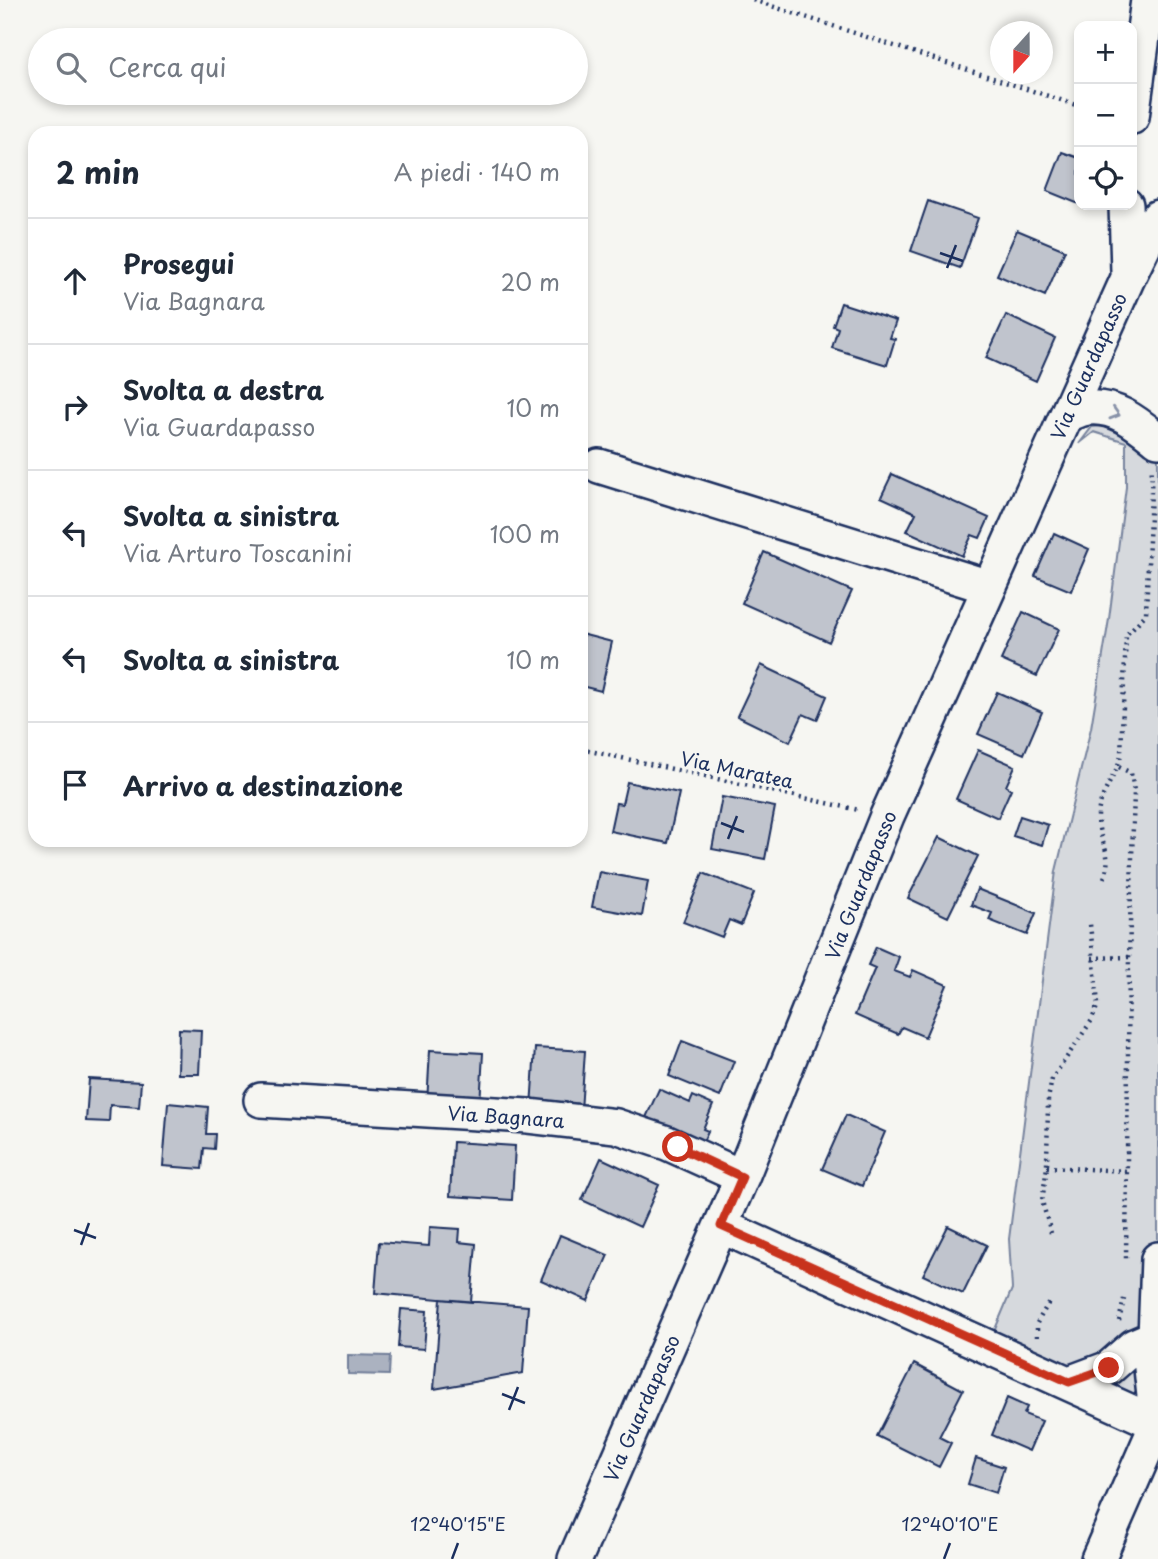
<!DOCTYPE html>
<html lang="it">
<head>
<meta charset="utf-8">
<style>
	body { margin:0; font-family:"Playpen Sans",sans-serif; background:#f6f6f7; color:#1f2937 }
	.controls { position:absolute; right:21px; top:21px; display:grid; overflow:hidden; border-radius:14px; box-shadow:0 4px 10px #0003 }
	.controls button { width:63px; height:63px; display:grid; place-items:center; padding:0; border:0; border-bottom:2px solid #e0e1e3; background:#fff; color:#1f2937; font:35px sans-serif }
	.compass { position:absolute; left:990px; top:21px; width:63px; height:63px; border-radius:50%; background:#fff; box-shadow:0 4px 10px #0003; rotate:201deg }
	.stop { position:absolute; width:21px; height:21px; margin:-16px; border:5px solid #c8321e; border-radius:50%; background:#fff }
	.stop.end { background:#c8321e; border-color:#fff; box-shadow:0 2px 7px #0008 }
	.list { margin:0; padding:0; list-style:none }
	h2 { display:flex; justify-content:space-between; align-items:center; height:91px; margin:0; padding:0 28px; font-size:30px }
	h2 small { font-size:23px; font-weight:400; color:#747a83 }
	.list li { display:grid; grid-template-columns:46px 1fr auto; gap:21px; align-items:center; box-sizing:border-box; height:126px; padding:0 28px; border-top:2px solid #e0e1e3 }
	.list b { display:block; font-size:26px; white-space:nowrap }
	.list p { margin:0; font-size:23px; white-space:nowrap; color:#747a83 }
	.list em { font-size:23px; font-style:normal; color:#747a83 }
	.icon { flex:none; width:38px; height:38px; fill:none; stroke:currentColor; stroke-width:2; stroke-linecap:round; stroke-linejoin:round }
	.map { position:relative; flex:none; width:1158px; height:1559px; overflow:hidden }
	.search { position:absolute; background:#fff; box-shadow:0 4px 10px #0003; left:28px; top:28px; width:560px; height:77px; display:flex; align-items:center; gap:18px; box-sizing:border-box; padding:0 24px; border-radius:38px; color:#747a83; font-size:26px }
	.panel { position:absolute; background:#fff; box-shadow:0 4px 10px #0003; left:28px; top:126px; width:560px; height:721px; border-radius:21px }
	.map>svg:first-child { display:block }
	.green { fill:#d6d9dd; stroke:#78849e; stroke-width:2 }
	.water { fill:#abb2c0; stroke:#717e99; stroke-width:2 }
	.building { fill:#c0c4cd; stroke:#1b2f5e; stroke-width:2 }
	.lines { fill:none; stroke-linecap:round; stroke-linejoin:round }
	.minor-casing { stroke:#1b2f5e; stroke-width:38 }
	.path { stroke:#1b2f5e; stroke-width:4.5; stroke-dasharray:2 5; stroke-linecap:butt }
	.minor { stroke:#f6f6f2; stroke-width:33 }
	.oneway { stroke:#8892a8 }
	.route { stroke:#c8321e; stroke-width:9 }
	.ticks { fill:none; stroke:#1b2f5e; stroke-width:2.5 }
	.labels { text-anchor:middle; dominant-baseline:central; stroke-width:6; stroke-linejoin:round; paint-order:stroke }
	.street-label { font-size:19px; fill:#1b2f5e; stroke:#f6f6f2 }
	.ticks-label { font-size:18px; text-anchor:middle; fill:#1b2f5e; stroke:#f6f6f2; stroke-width:6; stroke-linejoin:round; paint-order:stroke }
</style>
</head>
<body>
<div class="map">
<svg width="1158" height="1559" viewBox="0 0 1158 1559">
	<rect width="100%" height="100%" fill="#f6f6f2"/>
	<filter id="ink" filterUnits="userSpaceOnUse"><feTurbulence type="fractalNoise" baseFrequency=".0143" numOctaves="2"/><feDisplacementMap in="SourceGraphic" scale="14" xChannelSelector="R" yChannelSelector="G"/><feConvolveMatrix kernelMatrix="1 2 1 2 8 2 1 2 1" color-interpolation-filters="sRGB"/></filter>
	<g filter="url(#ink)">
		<!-- green -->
		<path class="green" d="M1103 426 1122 432 1158 450V1410L993 1334 1012 1289 1009 1239 1056 871 1091 728 1109 619 1126 487V442L1094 432 1079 444 1092 427Z"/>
		<!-- water -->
		<path class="water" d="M348 1355 390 1356 389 1375 348 1374Z"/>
		<!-- building -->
		<path class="building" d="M1062 152 1079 158V204L1047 191Z
			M928 201 978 218 960 268 911 251Z
			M1017 230 1065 250 1045 296 997 275Z
			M841 303 896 321 890 338 895 339 887 365 832 348 838 328 833 326Z
			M1006 315 1055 338 1036 381 986 358Z
			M892 474 989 518 980 538 972 535 962 556 907 531 916 513 881 497Z
			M1054 533 1089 549 1071 591 1035 576Z
			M764 552 852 591 829 642 742 603Z
			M1023 612 1059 629 1037 676 1001 660Z
			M581 634 612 642 601 691 581 686Z
			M761 665 827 696 817 720 803 714 790 742 737 716Z
			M997 692 1042 712 1024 754 978 734Z
			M978 750 1015 766 1006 786 1011 789 998 818 956 799Z
			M627 782 679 793 668 843 610 831 616 803 622 804Z
			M722 797 775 807 765 859 712 849Z
			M1020 816 1048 825 1042 845 1013 836Z
			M939 837 978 856 948 917 908 898Z
			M599 872 648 881 642 916 592 907Z
			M703 873 754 893 741 925 729 920 722 937 683 922Z
			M977 889 1036 913 1027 935 989 920 992 913 971 905Z
			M876 947 899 957 894 971 910 977 913 970 947 985 925 1037 902 1027 898 1034 855 1015 875 968 868 965Z
			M179 1029 201 1030 199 1074H178Z
			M682 1041 734 1061 720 1097 669 1076Z
			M535 1048 585 1051 581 1111 531 1107Z
			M430 1050 483 1053 480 1105 427 1103Z
			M89 1079 141 1082 139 1107 110 1105 109 1122 86 1121Z
			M659 1089 690 1103 693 1096 713 1105 703 1129 708 1131 699 1150 643 1124Z
			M168 1103 208 1107 206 1134H215L214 1149 204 1148 202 1169 163 1166Z
			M846 1115 885 1132 862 1186 822 1169Z
			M453 1142 515 1146 512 1200 450 1196Z
			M601 1158 659 1185 640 1227 582 1200Z
			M948 1226 987 1245 963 1294 923 1275Z
			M430 1227 460 1229 459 1242 476 1244 471 1302 375 1293 379 1242 429 1246Z
			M560 1235 608 1255 588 1301 541 1280Z
			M441 1299 528 1306 523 1373 434 1389Z
			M401 1309 427 1311 424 1349 398 1347Z
			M914 1364 963 1390 939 1437 951 1443 939 1467 877 1436Z
			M1007 1398 1027 1407 1024 1414 1042 1421 1029 1451 992 1435Z
			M976 1458 1004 1467 996 1493 968 1484Z"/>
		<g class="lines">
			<defs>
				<path id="minor" d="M1132 117 1148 0
					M1126 205 1128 272
					M1067 415C1073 413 1081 409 1088 408 1116 405 1138 424 1158 440
					M599 466 989 587
					M261 1100 528 1116 616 1126 667 1143 742 1177
					M721 1226 1158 1424
					M1069 1383 1109 1368 1134 1346 1155 1337
					M575 1559 742 1177 887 816 1128 278 1158 217
					M1098 1559 1157 1424 1150 1359 1155 1337 1158 1259"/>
			</defs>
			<!-- minor casing -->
			<use href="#minor" class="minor-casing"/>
			<!-- path -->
			<path class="path" d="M753 0 1079 106
				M581 749 859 810
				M1119 767 1131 773 1134 791 1129 957 1126 1259
				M1104 878C1114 852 1099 844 1098 820 1097 794 1117 778 1121 754L1126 635 1146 614 1152 466
				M1092 958 1129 957
				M1047 1167 1127 1171
				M1051 1233 1042 1201 1047 1167 1048 1099 1052 1079 1092 1020 1098 1004 1090 924
				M1119 1321 1124 1299
				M1037 1337V1323L1049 1302"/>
			<!-- minor -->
			<use href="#minor" class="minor"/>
		</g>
		<!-- one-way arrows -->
		<defs><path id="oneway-chevron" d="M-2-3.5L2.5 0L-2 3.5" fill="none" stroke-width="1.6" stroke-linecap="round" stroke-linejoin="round" transform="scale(1.75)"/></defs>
		<use class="oneway" href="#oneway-chevron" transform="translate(1115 414) rotate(17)"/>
	</g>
	<g class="lines" filter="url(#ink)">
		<!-- route -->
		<path class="route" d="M678 1147 742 1177 721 1226 1069 1382 1109 1368"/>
	</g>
	<!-- ticks -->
	<path class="ticks" d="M940 253 963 261M947 268 956 245M721 823 744 832M728 839 737 816M74 1230 96 1238M81 1245 89 1223M502 1394 525 1403M509 1410 518 1387M452 1559 458 1543M944 1559 950 1543"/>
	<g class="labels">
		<!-- street labels -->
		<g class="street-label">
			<text transform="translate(1088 366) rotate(-66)">Via Guardapasso</text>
			<text transform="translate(737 769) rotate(12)">Via Maratea</text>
			<text transform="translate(860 885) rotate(-68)">Via Guardapasso</text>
			<text transform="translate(506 1116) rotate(4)">Via Bagnara</text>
			<text transform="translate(641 1408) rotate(-66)">Via Guardapasso</text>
		</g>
	</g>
	<g class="ticks-label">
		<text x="458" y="1531">12°40'15"E</text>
		<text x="950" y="1531">12°40'10"E</text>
	</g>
</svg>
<div class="controls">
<button>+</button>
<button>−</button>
<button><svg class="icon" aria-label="locate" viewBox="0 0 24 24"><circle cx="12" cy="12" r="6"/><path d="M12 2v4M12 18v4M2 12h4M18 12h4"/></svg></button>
</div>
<svg class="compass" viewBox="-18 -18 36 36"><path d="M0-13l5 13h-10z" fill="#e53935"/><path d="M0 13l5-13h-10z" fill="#747a83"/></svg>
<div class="stop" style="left:678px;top:1147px"></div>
<div class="stop end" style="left:1109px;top:1368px"></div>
<div class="search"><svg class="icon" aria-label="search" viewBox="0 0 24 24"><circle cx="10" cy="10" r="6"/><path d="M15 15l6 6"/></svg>Cerca qui</div>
<section class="panel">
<h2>2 min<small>A piedi · 140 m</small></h2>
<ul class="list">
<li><svg class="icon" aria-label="ahead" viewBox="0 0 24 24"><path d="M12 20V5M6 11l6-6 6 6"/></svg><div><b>Prosegui</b><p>Via Bagnara</p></div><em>20 m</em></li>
<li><svg class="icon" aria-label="right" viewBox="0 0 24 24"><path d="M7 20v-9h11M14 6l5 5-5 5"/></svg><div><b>Svolta a destra</b><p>Via Guardapasso</p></div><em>10 m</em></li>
<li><svg class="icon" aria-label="left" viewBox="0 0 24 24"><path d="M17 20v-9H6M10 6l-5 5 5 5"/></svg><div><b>Svolta a sinistra</b><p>Via Arturo Toscanini</p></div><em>100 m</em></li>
<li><svg class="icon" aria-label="left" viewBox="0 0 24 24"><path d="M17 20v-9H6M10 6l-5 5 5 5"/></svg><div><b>Svolta a sinistra</b></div><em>10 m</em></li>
<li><svg class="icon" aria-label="arrive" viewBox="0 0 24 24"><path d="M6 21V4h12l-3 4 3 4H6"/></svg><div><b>Arrivo a destinazione</b></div></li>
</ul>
</section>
</div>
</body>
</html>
